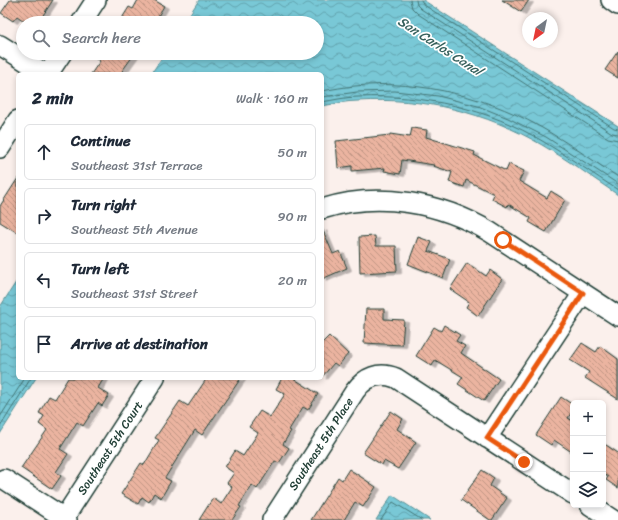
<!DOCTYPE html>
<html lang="en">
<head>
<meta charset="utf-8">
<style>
	body { margin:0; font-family:Sriracha,sans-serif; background:#f2f2f3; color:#1f2937 }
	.controls { position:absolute; right:12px; bottom:12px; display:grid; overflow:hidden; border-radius:6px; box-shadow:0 2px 6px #0003 }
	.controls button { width:36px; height:36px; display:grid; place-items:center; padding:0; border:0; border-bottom:1px solid #e0e1e3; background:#fff; color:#1f2937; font:20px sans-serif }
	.compass { position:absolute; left:522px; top:12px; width:36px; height:36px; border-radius:50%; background:#fff; box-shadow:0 2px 6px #0003; rotate:213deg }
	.stop { position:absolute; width:12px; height:12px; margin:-9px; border:3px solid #ea580c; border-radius:50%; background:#fff }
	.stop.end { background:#ea580c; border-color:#fff; box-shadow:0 1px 4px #0008 }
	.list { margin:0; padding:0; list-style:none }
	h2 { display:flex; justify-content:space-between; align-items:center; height:52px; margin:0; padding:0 16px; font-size:17px }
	h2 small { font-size:13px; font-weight:400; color:#747a83 }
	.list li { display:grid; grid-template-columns:26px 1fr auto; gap:12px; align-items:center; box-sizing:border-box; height:56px; margin:0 8px 8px; padding:0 8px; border:1px solid #e0e1e3; border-radius:6px }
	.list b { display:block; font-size:15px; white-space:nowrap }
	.list p { margin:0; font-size:13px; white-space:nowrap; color:#747a83 }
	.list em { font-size:13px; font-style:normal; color:#747a83 }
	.icon { flex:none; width:22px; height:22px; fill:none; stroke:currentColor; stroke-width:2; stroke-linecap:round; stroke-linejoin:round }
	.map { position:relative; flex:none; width:618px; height:520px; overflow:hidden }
	.search { position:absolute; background:#fff; box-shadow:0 2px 6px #0003; left:16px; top:16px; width:308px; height:44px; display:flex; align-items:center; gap:10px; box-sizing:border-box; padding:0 14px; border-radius:22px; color:#747a83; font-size:15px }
	.panel { position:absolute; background:#fff; box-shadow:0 2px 6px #0003; left:16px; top:72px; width:308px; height:308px; border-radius:6px }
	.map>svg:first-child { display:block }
	.water { fill:url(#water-waves); stroke:#559095 }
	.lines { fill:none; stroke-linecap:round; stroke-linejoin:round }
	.shore { stroke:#437575; stroke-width:1 }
	.building { fill:url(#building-back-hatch); stroke:#1f3d34; filter:url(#shadow) }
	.minor-casing { stroke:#1f3d34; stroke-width:22 }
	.minor { stroke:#fff; stroke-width:19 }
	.route { stroke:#ea580c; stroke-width:5 }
	.labels { text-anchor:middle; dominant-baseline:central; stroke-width:3.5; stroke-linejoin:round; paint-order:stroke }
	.street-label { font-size:12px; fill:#1f3d34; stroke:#fff }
	.water-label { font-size:13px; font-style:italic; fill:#36605c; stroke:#fff }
</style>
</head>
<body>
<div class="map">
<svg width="618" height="520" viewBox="0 0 618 520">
	<defs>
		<pattern id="water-waves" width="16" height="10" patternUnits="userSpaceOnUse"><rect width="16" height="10" fill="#79c8d6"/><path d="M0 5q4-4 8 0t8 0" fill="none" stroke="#63a4ae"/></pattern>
		<pattern id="building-back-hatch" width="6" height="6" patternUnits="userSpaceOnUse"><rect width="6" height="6" fill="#ebb4a0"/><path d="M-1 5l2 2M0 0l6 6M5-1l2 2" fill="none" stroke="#be9483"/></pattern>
		<filter id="shadow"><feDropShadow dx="4.5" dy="2.5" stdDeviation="0" flood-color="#0004"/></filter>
	</defs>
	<rect width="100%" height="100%" fill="#fbf0ec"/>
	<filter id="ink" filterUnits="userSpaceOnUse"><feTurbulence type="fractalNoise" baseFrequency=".025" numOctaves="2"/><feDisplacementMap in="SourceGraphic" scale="8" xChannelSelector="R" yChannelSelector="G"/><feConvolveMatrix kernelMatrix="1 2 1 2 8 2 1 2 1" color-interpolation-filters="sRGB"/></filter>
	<g filter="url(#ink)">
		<!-- water -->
		<path class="water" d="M199 0H423L618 126V195C593 178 568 160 542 145 486 112 423 97 358 101 346 101 334 104 322 106V74H151L165 53H317V23H184Z
			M18 279V378H36L0 434V307Z
			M392 495 430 520H376Z"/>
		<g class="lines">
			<!-- shore -->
			<path class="shore" d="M410 0 412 8 418 14 608 138 618 140
				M416 0 417 5 421 9 612 133 618 134
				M421 0 424 5 614 128 618 129
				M322 91C333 89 344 87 355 86 421 79 493 98 549 132 573 146 595 162 618 177
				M322 97 357 92 395 91 438 96 478 106 508 118 546 137 618 184
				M322 102C334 100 346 97 358 97 423 94 488 108 544 142 569 157 593 174 618 190
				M0 417 25 378
				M0 427 31 378
				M381 520 393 502 422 520"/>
		</g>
		<!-- building -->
		<path class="building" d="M10 0H53L38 23H27L17 16 13 21 1 13Z
			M138 0H154L164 6 154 23H119L129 7 133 9Z
			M502 0H529L521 12Z
			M618 51V78L605 70Z
			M89 53H135L120 74H91L100 61Z
			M412 128 427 130 426 137 475 152 474 155 506 171 509 164 524 171 519 181 547 198 551 191 565 200 546 232 529 222 531 218 508 204 507 207 492 199 494 194 466 180 464 187 449 182 452 172 433 166 434 165 402 160 400 174 384 171 385 168 352 171V166L338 168 336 141 390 135V134L410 137Z
			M18 178V233L0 222V206Z
			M322 228 333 254 340 251 347 268 322 279Z
			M375 236 376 246H396L397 271 360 273 359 237Z
			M418 237 432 242 428 251 450 259 443 278 408 264Z
			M467 263 486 276 490 270 502 279 478 316 466 307 469 302 450 289Z
			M366 309H384V319L404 320 402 345 364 343Z
			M444 325 460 335 456 341 465 346 461 353 499 379 484 401 458 384 463 377 435 360 432 366 416 356 434 327 441 331Z
			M329 336 348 354 338 366 334 363 322 377V343Z
			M582 343 596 352 600 346 618 359V399L585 378 589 372 570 360Z
			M68 378H104L98 388 109 395 102 406 98 403 83 426 77 422 60 449 68 454 56 472 61 476 52 489 21 468 47 430 39 424 44 416 39 413 49 396 55 399Z
			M207 378H241L202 435 195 430 165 478 171 481 161 498 154 493 149 502 142 497 138 504 121 494 141 463 144 465 159 440 155 438 180 401 188 406Z
			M282 378H293L318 394 308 410 303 407 289 430 291 431 283 444 289 448 279 463 275 461 257 489 252 485 239 506 241 507 232 520H199L213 498 221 504 232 487 227 483 234 473 225 467 235 451 243 456 258 433 249 427 260 411 270 417 285 394 276 389Z
			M561 397 573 405V410L568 418 573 421V453L554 440 551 445 536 435Z
			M391 411 403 419 397 429 416 442 398 469 384 461 382 465 363 453Z
			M603 443 618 453V488L606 480 608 477 603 474Z
			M349 469 376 487 363 507 355 502 344 520H311L338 477 342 480Z
			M482 470 494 478 490 486 507 498 492 520H490L461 500Z"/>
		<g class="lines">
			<defs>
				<path id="minor" d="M611 0 618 5
					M81 23 96 0
					M0 45 46 74
					M48 74 62 53
					M0 148 18 120
					M322 209C378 191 440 202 490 232L618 316
					M487 438 583 293
					M4 479 67 520
					M590 505 613 520
					M64 518 155 378
					M272 520 355 391C365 377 379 371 396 378L573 494"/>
			</defs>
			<!-- minor casing -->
			<use href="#minor" class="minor-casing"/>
			<!-- minor -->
			<use href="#minor" class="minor"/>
		</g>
	</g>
	<g class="lines" filter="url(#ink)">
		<!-- route -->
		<path class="route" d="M503 240 583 293 487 438 524 462"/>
	</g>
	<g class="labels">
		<!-- street labels -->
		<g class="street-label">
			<text transform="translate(321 444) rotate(-57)">Southeast 5th Place</text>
			<text transform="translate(110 448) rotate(-57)">Southeast 5th Court</text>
		</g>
		<!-- water labels -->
		<g class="water-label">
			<text transform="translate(440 46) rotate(33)">San Carlos Canal</text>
		</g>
	</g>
</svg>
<div class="controls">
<button>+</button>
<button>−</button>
<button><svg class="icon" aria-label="layers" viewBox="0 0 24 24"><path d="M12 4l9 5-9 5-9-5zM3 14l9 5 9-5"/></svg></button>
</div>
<svg class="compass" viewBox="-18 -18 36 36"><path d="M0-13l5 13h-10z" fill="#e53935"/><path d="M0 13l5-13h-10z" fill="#747a83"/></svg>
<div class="stop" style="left:503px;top:240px"></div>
<div class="stop end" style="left:524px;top:462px"></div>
<div class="search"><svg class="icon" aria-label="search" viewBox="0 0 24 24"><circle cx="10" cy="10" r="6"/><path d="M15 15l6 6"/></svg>Search here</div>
<section class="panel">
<h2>2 min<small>Walk · 160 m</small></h2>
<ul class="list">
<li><svg class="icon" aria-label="ahead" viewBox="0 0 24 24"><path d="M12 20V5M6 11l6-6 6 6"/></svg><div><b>Continue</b><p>Southeast 31st Terrace</p></div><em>50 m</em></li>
<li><svg class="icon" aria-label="right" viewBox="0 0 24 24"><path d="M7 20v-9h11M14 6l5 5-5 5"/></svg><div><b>Turn right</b><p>Southeast 5th Avenue</p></div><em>90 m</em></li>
<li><svg class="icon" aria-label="left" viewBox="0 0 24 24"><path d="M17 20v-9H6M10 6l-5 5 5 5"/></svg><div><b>Turn left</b><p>Southeast 31st Street</p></div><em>20 m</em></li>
<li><svg class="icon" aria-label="arrive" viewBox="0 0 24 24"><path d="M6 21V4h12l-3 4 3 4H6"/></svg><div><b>Arrive at destination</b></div></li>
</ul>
</section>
</div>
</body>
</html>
